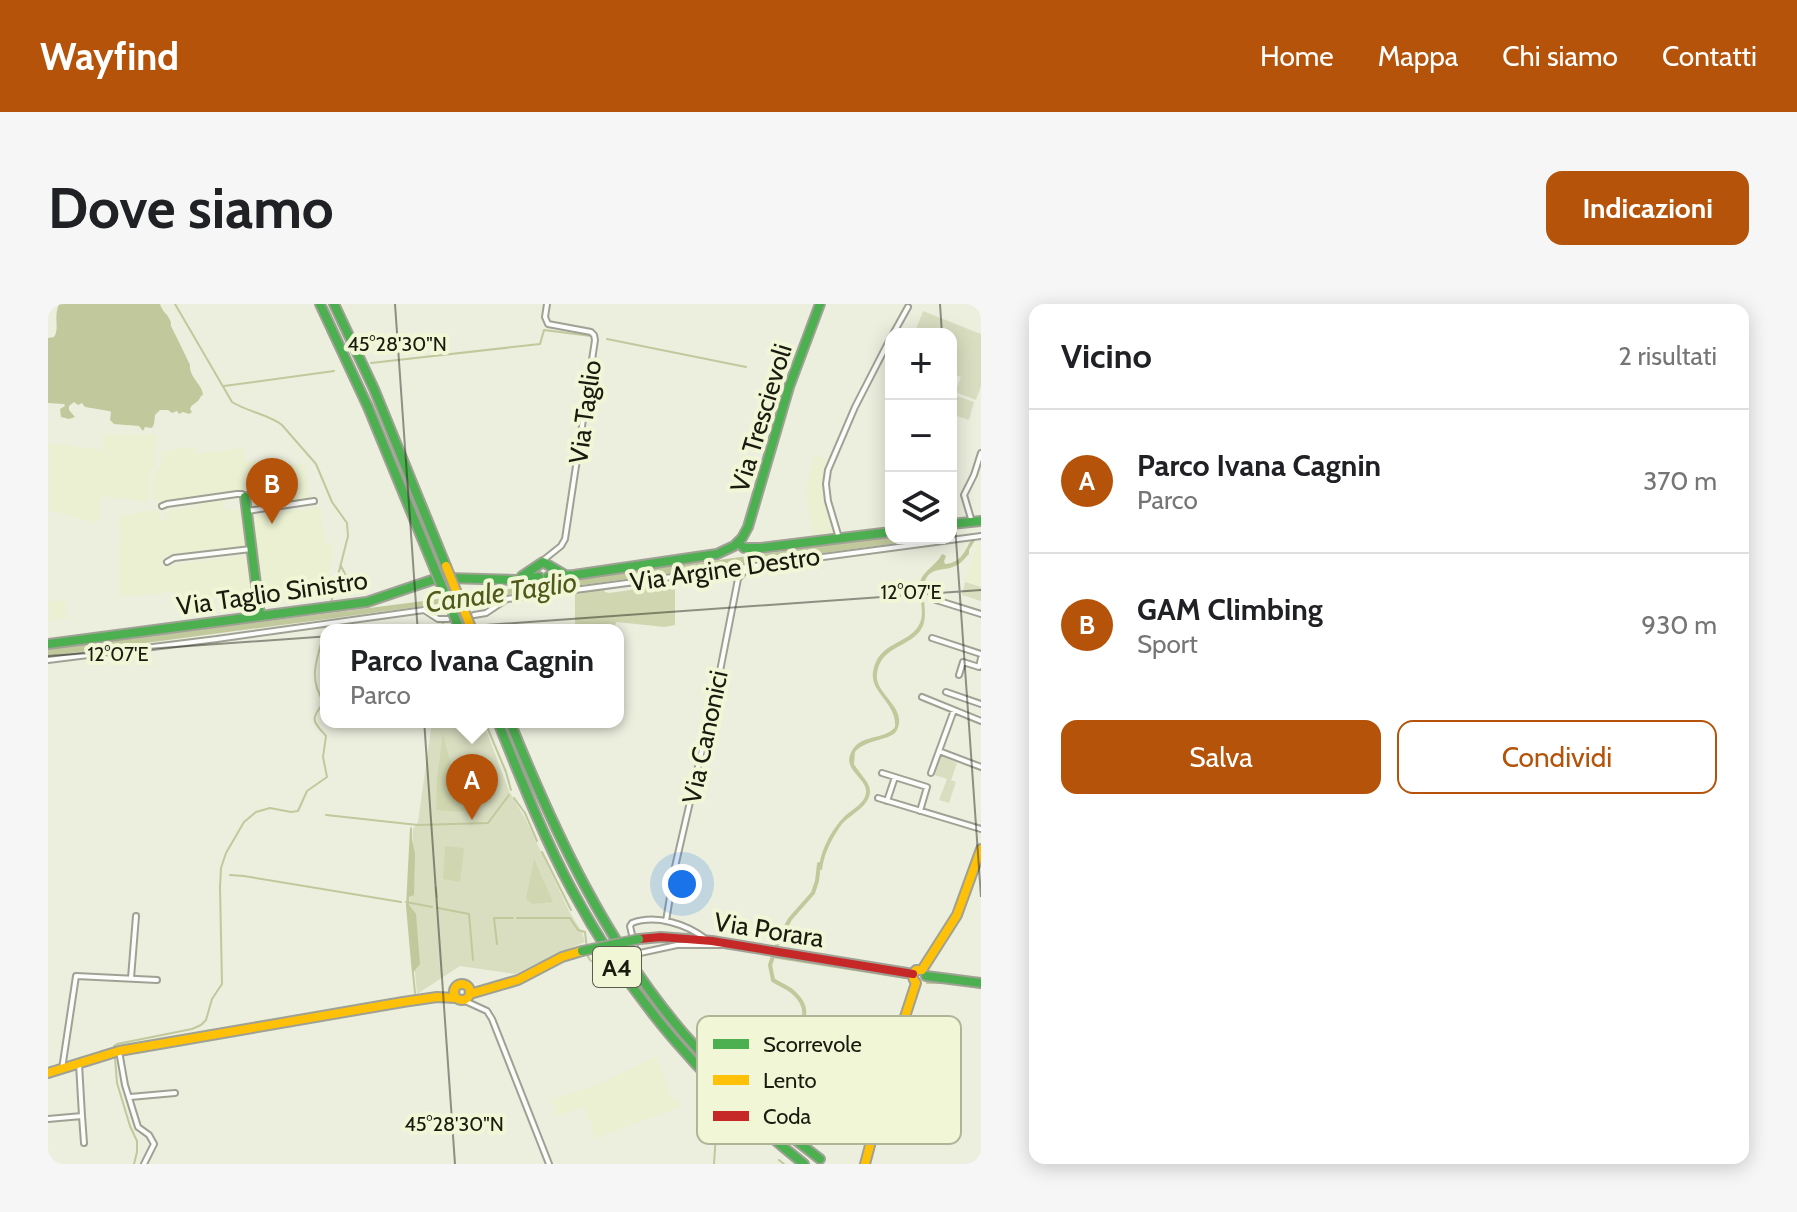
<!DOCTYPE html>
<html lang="it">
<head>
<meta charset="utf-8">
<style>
	body { margin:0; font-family:Cabin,sans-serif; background:#f6f6f6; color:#202124 }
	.controls { position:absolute; right:24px; top:24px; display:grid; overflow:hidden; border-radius:16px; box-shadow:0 4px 20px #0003 }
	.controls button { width:72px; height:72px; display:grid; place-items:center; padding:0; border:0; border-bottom:2px solid #e0e0e0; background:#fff; color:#202124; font:40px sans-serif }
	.you { position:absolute; left:634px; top:580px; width:28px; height:28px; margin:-20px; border:6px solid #fff; border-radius:50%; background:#1a73e8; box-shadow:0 0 0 12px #1a73e833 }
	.badge { display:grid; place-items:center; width:52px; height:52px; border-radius:50%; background:#b45309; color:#fff; font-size:26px; font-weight:700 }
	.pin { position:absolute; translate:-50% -66px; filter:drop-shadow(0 2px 4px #0008) }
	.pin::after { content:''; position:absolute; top:42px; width:28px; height:24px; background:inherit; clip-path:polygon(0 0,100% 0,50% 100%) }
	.popup { position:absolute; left:272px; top:320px; width:304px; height:104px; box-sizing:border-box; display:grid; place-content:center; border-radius:16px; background:#fff; filter:drop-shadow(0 2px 6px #0005); font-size:26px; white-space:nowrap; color:#757577 }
	.popup b { font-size:30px; color:#202124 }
	.popup::after { content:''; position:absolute; left:50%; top:100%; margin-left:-16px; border:16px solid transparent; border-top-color:#fff }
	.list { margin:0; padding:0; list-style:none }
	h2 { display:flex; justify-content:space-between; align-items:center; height:104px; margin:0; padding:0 32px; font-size:34px }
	h2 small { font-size:26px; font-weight:400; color:#757577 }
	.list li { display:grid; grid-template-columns:52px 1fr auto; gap:24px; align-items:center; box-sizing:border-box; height:144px; padding:0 32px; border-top:2px solid #e0e0e0 }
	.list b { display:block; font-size:30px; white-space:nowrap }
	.list p { margin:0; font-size:26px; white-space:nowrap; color:#757577 }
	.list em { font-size:26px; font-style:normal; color:#757577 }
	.actions { display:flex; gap:16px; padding:24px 32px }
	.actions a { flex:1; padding:18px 0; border:2px solid #b45309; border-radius:16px; text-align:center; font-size:28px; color:#b45309 }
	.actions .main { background:#b45309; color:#fff }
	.icon { flex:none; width:44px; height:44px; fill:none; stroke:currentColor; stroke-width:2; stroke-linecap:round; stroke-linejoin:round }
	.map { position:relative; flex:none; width:933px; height:860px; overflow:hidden; border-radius:16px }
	header { display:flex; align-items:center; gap:48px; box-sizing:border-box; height:112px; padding:0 40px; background:#b45309; color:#fff }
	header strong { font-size:38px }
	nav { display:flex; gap:44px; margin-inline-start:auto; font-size:28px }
	.intro { display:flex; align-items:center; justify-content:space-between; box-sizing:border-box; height:192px; padding:0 48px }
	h1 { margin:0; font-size:56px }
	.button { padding:20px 36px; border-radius:16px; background:#b45309; color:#fff; font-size:28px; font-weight:700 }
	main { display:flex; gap:48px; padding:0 48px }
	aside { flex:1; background:#fff; border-radius:16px; box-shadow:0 4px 20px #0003 }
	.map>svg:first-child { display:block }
	.built { fill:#eaf0d1 }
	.green { fill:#d9dec1 }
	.forest { fill:#d0d7b0 }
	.water { fill:#c1c89c }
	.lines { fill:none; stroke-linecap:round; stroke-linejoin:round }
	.stream { stroke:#c1c89c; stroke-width:2 }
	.canal { stroke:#c1c89c; stroke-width:4 }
	.street-casing { stroke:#9fa194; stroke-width:8 }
	.fast-casing { stroke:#9fa194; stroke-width:12 }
	.slow-casing { stroke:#9fa194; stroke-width:12 }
	.jam-casing { stroke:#9fa194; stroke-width:12 }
	.street { stroke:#fcfdfa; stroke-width:4 }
	.fast { stroke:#4caf50; stroke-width:8 }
	.slow { stroke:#ffc107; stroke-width:8 }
	.jam { stroke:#c62828; stroke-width:8 }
	.fast-bridge-casing { stroke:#9fa194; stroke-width:12; stroke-linecap:butt }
	.slow-bridge-casing { stroke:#9fa194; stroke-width:12; stroke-linecap:butt }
	.fast-bridge { stroke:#4caf50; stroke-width:8 }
	.slow-bridge { stroke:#ffc107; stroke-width:8 }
	.ticks { fill:none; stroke:#191b0f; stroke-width:2; stroke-opacity:0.45 }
	.labels { text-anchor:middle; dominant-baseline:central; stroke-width:8; stroke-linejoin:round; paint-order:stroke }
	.shield { fill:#f1f7d6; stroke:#5a5d4b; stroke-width:2 }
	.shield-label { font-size:24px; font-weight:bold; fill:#191b0f }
	.street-label { font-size:26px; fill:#191b0f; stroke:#f1f7d6 }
	.water-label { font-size:28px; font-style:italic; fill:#51591a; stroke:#f1f7d6 }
	.key { fill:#f1f7d6; stroke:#b0b59a; stroke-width:2 }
	.key-label { font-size:22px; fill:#191b0f }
	.ticks-label { font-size:20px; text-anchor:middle; fill:#191b0f; stroke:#f1f7d6; stroke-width:8; stroke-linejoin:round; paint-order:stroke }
</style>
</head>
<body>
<header>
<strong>Wayfind</strong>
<nav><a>Home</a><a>Mappa</a><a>Chi siamo</a><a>Contatti</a></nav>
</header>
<div class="intro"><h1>Dove siamo</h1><a class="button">Indicazioni</a></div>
<main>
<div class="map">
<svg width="933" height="860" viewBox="0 0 933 860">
	<rect width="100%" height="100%" fill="#ecefde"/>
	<!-- built -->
	<path class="built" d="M56 130H109L106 166 102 167 100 198 54 192 50 219 0 206V139L54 146Z
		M147 143 148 150 195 144 197 158 236 154 238 162 255 159 257 162 261 196 204 203 200 183H197V187L110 198 109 195 104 196 106 170 112 163 114 147Z
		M766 150 782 156 778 190 781 207 788 228 764 231 758 186Z
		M174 195 176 207 194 205 198 242 114 253 115 263 125 262 126 260 199 251 204 289 127 299 125 288 71 293 72 226 70 212 110 206 112 217H119L118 206 147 203V199Z
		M272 203 277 240 287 239 279 280 214 288 205 212Z
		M933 237V283L917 278 930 238Z
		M0 297H17L19 314 0 317Z
		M609 752 624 796 630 794 634 802 546 835 543 819 536 803 509 812 503 796 553 779Z"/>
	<!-- green -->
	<path class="green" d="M875 7 933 30V82L928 96 907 88 913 73 903 69V30H866Z
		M903 90 926 98 921 116 906 111 903 117Z
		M917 278 933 283V297L914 291Z
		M384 418H435L461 487 477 514 521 607 534 628 537 638 508 650 467 670 412 662 369 690 361 601 365 525 370 518Z
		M892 451 909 459 903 476 908 478 901 499 891 496 899 475 886 471Z"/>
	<!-- forest -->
	<path class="forest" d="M617 281H627V321L617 323 568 318 566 326H527V290L556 285 557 288 561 289Z
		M395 430 406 473 418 508 388 506 389 474Z
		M397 542 416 544 412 578 395 575Z
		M486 555 505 598 484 600 478 595Z"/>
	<!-- water -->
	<path class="water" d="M11 0H112C114 7 119 10 121 14 125 22 121 18 124 24 130 36 136 48 142 61 141 74 155 81 155 91L153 92C150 100 144 99 142 105L144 108 141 110 135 108 131 110 129 107 124 109 120 106H112L107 111 106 120 104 124 97 123 95 127 91 122 66 120 62 116 63 108 61 107 37 103 34 99 30 101 26 98 21 102V106L27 113 21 115 13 113 12 105 17 102 16 100 0 99V34L6 33C12 24 5 14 11 0Z
		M843 232V234H888L0 352V345L368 298Z
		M924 234 928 235 921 246V250C917 254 913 260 907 262 898 267 886 263 879 273 869 286 884 311 872 327 859 344 832 343 829 370 826 390 860 403 849 426 844 437 819 434 807 448L806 460C810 468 822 478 822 487 822 502 803 510 794 520 784 534 776 549 774 566L771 565C772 547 784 524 798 511 805 505 817 499 818 489 820 473 791 466 805 445 815 430 837 436 847 423 849 399 822 389 825 368 830 337 860 341 871 321 878 309 870 292 872 279 874 267 889 261 894 250L898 252 896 257 897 260C913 259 917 247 924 234Z
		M364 523V536L367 549 366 591 361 593V601L368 610 372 660 364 670 358 602 362 524Z"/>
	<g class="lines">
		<!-- stream -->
		<path class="stream" d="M127 0 184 98C200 108 222 111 234 121L268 160 284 198 299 219 300 232 283 299
			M559 35 698 63
			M323 59 492 40 496 26 543 32
			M176 82 286 67
			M293 262 298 272
			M394 326 395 318
			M437 418 458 468 463 486
			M466 494 477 509 489 537
			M278 511 370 521 440 519 461 491
			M494 548 523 606
			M182 571 196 572 353 598
			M388 584 389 593
			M358 598 384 603
			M390 604 421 610 425 656
			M469 614H522L530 626 537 628 540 653 543 657
			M449 640 446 614H465
			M724 653 857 674
			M548 664H556L561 669
			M365 669 367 689
			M565 675 567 677
			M879 679H901L933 684
			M731 856 736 860
			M86 860 89 848V837L82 822 69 779 66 742 69 740 144 725 153 721 158 716 164 695 174 680 172 583 173 564 178 549 196 518 208 508 222 504 243 508 250 507 259 487 279 473 275 453 278 432C264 416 262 416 276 398 258 373 271 350 278 323
			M666 860 668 830 671 821"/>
		<!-- canal -->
		<path class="canal" d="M705 766C708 760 711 755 716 751 733 736 776 717 746 689 740 683 732 681 725 676L722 661 730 638 742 615 765 589 769 577 771 560"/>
		<defs>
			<path id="street" d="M845 30 860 3
				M114 202 119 200 189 190H194L197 193
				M199 207 266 197
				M924 218 916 191 926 171 933 149
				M791 234 780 197 778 180 780 166 807 103 843 33
				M119 258 126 254 203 245
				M493 258 513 242 517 235 547 36 546 31 543 28 500 20 497 13 499 0
				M888 296 933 310
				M426 311 438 309 459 295 933 232
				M884 334 933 350
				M0 356 169 335 376 306 390 315H400
				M911 371 915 358 931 363 933 354
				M898 388 933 400
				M874 393 933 417
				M906 406 891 447 933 463
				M834 469 879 483 872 507
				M883 469 891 447
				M830 494 933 525
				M839 497 847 473
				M618 617 627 563 671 372 690 275 696 268 709 263
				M658 635C638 620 608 610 584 619L582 622 587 644 592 649 629 641H674
				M83 674 88 612
				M415 696 439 707 444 715 501 860
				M71 747 77 781 90 823 101 831 106 840 96 860
				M14 765 28 672 109 676
				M82 793 127 789
				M34 812 36 839
				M0 815 34 812 31 760"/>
			<path id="fast" d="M272 0 320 103 387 266
				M286 0 326 85 398 262
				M197 193 212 312
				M903 220 933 217
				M691 239 696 244H712L843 228
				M474 272 495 258 517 271
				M500 273 526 271 669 250 686 242 694 234 700 223 741 83 772 0
				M0 340 319 298 384 276 398 274 467 276 491 273
				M450 418C473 475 495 532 524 586 583 696 659 783 756 860
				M462 418C507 529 558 639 637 731 677 778 723 818 772 855
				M878 672 933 679"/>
			<path id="slow" d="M406 688a8 8 0 1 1 16 0a8 8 0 1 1-16 0Z
				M422 690 470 676 514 653 534 647
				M0 769 71 747 355 698 389 693 408 694
				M817 860 853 725 868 679C864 674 864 671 868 666H874L909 611 933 545"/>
			<path id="jam" d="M591 635 613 633 664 637 865 670"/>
		</defs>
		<!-- street casing -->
		<use href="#street" class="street-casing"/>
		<!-- fast casing -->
		<use href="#fast" class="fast-casing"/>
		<!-- slow casing -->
		<use href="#slow" class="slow-casing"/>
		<!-- jam casing -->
		<use href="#jam" class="jam-casing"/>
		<!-- street -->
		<use href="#street" class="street"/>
		<!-- fast -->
		<use href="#fast" class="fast"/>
		<!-- slow -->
		<use href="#slow" class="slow"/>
		<!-- jam -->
		<use href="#jam" class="jam"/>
		<defs>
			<path id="fast-bridge" d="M387 266 412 326
				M534 647 591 635"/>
			<path id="slow-bridge" d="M398 262 424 326"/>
		</defs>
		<!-- fast-bridge casing -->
		<use href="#fast-bridge" class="fast-bridge-casing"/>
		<!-- slow-bridge casing -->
		<use href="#slow-bridge" class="slow-bridge-casing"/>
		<!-- fast-bridge -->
		<use href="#fast-bridge" class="fast-bridge"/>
		<!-- slow-bridge -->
		<use href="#slow-bridge" class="slow-bridge"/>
	</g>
	<!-- ticks -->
	<path class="ticks" d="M347 0 407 860M892 0 894 30M903 164 933 593M0 352 933 286"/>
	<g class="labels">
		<!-- shield labels -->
		<rect class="shield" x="545" y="643" width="48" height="40" rx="6"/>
		<g class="shield-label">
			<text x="569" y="663">A4</text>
		</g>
		<!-- street labels -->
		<g class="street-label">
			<text transform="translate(537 108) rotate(-82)">Via Taglio</text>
			<text transform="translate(713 114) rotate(-73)">Via Trescievoli</text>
			<text transform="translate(677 265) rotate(-8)">Via Argine Destro</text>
			<text transform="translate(224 289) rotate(-8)">Via Taglio Sinistro</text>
			<text transform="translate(657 433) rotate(-78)">Via Canonici</text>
			<text transform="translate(721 626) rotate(9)">Via Porara</text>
		</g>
		<!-- water labels -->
		<g class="water-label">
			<text transform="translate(453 288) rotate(-8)">Canale Taglio</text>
		</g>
	</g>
	<!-- legend -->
	<rect x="649" y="712" width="264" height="128" rx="12" class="key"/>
	<rect x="665" y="735" width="36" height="10" fill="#4caf50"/>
	<rect x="665" y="771" width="36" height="10" fill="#ffc107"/>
	<rect x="665" y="807" width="36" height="10" fill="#c62828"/>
	<g class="key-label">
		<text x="715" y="748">Scorrevole</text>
		<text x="715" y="784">Lento</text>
		<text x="715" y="820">Coda</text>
	</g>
	<g class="ticks-label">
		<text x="349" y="47">45°28'30"N</text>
		<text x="863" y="295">12°07'E</text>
		<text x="70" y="357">12°07'E</text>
		<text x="406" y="827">45°28'30"N</text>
	</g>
</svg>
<div class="controls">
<button>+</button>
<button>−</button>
<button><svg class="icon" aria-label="layers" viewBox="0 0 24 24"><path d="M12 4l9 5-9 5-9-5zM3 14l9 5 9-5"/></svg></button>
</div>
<div class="you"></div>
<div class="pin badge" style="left:424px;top:516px">A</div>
<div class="popup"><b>Parco Ivana Cagnin</b>Parco</div>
<div class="pin badge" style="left:224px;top:220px">B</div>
</div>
<aside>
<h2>Vicino<small>2 risultati</small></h2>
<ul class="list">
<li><span class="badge">A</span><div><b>Parco Ivana Cagnin</b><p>Parco</p></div><em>370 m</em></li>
<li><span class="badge">B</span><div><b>GAM Climbing</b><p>Sport</p></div><em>930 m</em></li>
</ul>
<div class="actions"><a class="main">Salva</a><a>Condividi</a></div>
</aside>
</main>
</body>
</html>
